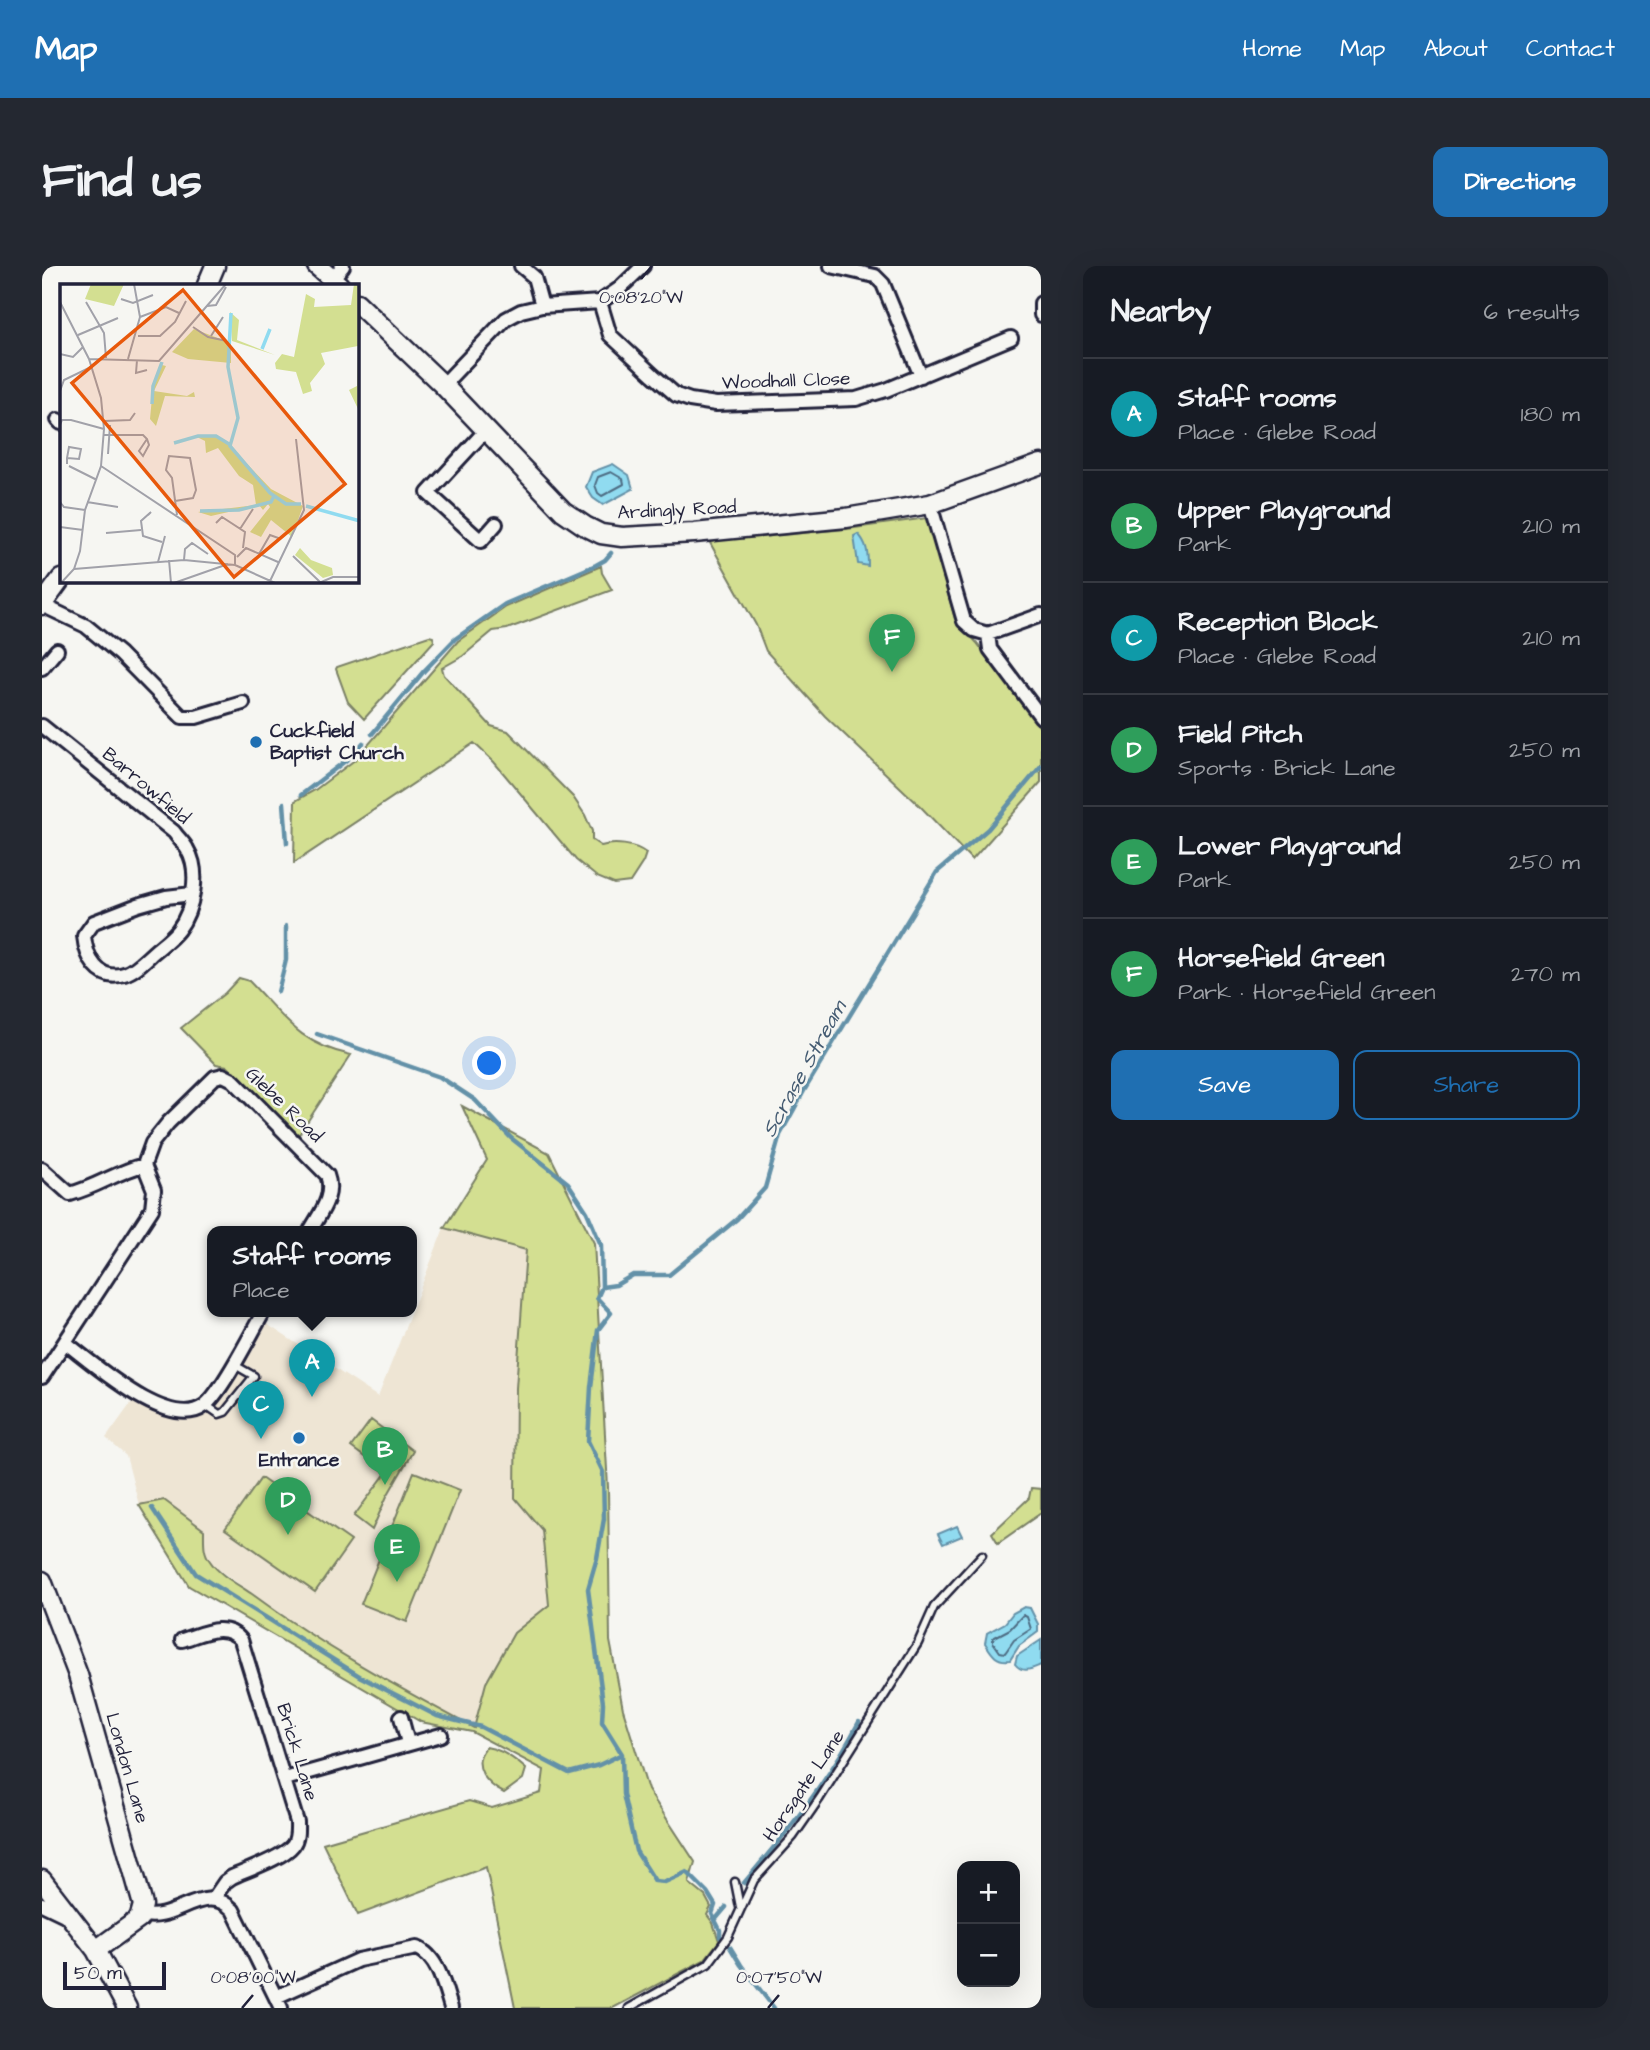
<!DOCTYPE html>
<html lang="en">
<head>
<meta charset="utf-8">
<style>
	body { margin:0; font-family:"Architects Daughter",sans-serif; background:#242831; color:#f1f3f6 }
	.controls { position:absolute; right:21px; bottom:21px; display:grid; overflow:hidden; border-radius:14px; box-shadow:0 7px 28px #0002 }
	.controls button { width:63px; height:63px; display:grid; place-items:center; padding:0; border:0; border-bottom:2px solid #363941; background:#171b24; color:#f1f3f6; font:35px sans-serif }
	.scale { position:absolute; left:21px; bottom:18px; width:103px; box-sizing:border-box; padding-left:7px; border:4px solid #22223b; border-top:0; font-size:19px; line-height:24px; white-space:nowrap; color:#22223b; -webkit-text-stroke:5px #f6f6f2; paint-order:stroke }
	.you { position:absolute; left:448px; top:798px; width:24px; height:24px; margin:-18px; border:5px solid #fff; border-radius:50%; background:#1a73e8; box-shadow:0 0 0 10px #1a73e833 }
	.badge { display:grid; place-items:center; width:46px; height:46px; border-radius:50%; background:#1f6fb2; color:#fff; font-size:23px; font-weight:700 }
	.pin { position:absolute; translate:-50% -58px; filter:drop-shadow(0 2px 4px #0008) }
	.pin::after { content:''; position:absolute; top:37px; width:24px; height:21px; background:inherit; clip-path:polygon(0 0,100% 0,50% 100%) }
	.popup { position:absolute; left:165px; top:960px; width:210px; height:91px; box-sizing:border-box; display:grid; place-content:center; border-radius:14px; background:#171b24; filter:drop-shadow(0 2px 5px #0005); font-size:23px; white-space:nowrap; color:#9ea1a6 }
	.popup b { font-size:26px; color:#f1f3f6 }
	.popup::after { content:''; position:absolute; left:50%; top:100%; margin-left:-14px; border:14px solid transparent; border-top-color:#171b24 }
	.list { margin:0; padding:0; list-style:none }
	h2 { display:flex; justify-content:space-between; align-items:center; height:91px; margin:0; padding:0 28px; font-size:30px }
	h2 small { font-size:23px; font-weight:400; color:#9ea1a6 }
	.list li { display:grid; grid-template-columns:46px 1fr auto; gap:21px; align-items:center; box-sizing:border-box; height:112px; padding:0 28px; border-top:2px solid #363941 }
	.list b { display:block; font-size:26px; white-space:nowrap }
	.list p { margin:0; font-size:23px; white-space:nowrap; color:#9ea1a6 }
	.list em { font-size:23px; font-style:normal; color:#9ea1a6 }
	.actions { display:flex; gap:14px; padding:21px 28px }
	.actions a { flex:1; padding:16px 0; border:2px solid #1f6fb2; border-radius:14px; text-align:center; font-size:24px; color:#1f6fb2 }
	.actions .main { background:#1f6fb2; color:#fff }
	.map { position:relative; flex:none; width:999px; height:1742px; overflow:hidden; border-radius:14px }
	header { display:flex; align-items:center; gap:42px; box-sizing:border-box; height:98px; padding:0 35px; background:#1f6fb2; color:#fff }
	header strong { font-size:33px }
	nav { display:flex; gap:38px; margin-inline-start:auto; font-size:24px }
	.intro { display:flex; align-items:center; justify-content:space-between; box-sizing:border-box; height:168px; padding:0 42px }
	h1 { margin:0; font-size:49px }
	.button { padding:18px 32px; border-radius:14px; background:#1f6fb2; color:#fff; font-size:24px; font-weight:700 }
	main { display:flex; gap:42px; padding:0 42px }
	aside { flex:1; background:#171b24; border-radius:14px; box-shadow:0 7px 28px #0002 }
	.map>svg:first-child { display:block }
	.built { fill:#eee5d4 }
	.green { fill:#d3df91; stroke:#7a8066; stroke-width:2 }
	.water { fill:#90dbf0; stroke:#6491a8; stroke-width:2 }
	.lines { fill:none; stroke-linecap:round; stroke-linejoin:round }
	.shore { stroke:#4e6c83; stroke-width:2 }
	.stream { stroke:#6491a8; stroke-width:4.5 }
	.lane-casing { stroke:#22223b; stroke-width:11 }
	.street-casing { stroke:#22223b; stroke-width:18 }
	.secondary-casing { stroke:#22223b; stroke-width:23 }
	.lane { stroke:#f6f6f2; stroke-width:6 }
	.street { stroke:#f6f6f2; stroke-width:12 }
	.secondary { stroke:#f6f6f2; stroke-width:18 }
	.ticks { fill:none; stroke:#22223b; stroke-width:2.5 }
	.poi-dot { fill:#1f6fb2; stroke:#f6f6f2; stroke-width:2.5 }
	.labels { text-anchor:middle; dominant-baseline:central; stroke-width:5; stroke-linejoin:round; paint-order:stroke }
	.street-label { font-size:19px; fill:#22223b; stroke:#f6f6f2 }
	.poi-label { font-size:19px; font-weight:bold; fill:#22223b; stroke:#f6f6f2; text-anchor:start }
	.water-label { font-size:21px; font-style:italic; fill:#435a71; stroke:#f6f6f2 }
	.inset-river { fill:none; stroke:#90dbf0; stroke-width:3.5 }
	.inset-road { fill:none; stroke:#a1a1a9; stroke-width:2 }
	.view { fill:#e8590c; fill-opacity:0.15; stroke:#e8590c; stroke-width:3.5 }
	.inset-edge { fill:none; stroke:#22223b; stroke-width:3.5 }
	.ticks-label { font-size:18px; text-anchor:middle; fill:#22223b; stroke:#f6f6f2; stroke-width:5; stroke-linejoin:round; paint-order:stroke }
</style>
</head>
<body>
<header>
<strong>Map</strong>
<nav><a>Home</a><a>Map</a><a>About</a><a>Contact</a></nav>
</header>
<div class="intro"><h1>Find us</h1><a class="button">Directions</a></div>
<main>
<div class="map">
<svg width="999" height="1742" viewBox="0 0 999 1742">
	<rect width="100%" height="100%" fill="#f6f6f2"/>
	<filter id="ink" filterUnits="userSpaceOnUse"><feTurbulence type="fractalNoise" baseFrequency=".0143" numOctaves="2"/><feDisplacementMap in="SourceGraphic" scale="14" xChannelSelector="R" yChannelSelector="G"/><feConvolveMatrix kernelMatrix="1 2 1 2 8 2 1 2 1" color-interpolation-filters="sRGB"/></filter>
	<g filter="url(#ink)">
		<!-- built -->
		<path class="built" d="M507 887 552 977 495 1495 339 1412 289 1383 170 1299 163 1287 161 1264 122 1234 97 1239 84 1190 64 1172 95 1129 116 1141 156 1144 217 1053 336 1131 402 962 445 894Z"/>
		<!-- green -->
		<path class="green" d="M885 252 913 353 935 377 999 463V516L930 594 878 540 783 450 724 385 714 359 667 275 805 263Z
			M559 300 560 307 570 324 465 363 451 365 421 390 400 402 402 409 449 460 466 465 531 531 543 549 550 565V574L559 580C572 576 593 578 604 587L601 596 588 616 572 618 555 611 534 594 452 496 432 477 252 597 253 535 273 524 314 493 416 375 464 341Z
			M387 370 391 371 392 375 322 453 306 436 294 403 295 401Z
			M197 712 207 715C242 751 257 778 309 789L256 870 185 800 174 798 139 762 183 727Z
			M420 840 507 887 552 977 566 1221 568 1375 581 1443 606 1524 653 1596 647 1617 663 1630 669 1641 665 1649 671 1657 677 1675 662 1694 571 1742H473L444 1601 316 1649 281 1577 427 1535 450 1542 499 1527 502 1504 430 1466 379 1456 147 1320 97 1239 122 1234 162 1264C162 1276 161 1286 168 1295 177 1309 197 1319 210 1328 280 1380 355 1421 432 1462L444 1417 472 1367 507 1339 500 1264 473 1232 474 1122 484 984 402 962 445 894Z
			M329 1154 371 1185 345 1230 330 1264 312 1250 344 1207 309 1181Z
			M372 1206 418 1224 365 1356 319 1338Z
			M219 1212 309 1275 273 1326 183 1263Z
			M989 1222 999 1223V1247L956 1277 950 1267 987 1232Z
			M444 1481C459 1483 473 1493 484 1503L481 1513 462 1527C445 1519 428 1499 444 1481Z"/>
		<!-- water -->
		<path class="water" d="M571 198 587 209 591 223 561 239 551 232 544 221 550 206Z
			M816 268C825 277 826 287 826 300L816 298 812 270Z
			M915 1260 920 1270 901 1278 896 1268Z
			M982 1341 988 1342 996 1358V1366L977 1380 968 1394C954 1396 950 1388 943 1377L945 1367 963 1357 971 1347Z
			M999 1374V1399C989 1403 981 1408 973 1398L975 1390Z"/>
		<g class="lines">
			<!-- shore -->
			<path class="shore" d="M569 206 581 213 582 218 560 230 556 227 553 219 556 211Z
				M981 1349 985 1351 989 1363 972 1374 963 1387 958 1386 951 1376V1372L968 1363Z"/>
			<!-- stream -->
			<path class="stream" d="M330 468 382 405 413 373 463 338 554 299 563 294 569 287
				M259 529 311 489 321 477
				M242 537 245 577
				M236 726 244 694V660
				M275 768 398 811 433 834 469 872 526 917 545 946 559 979 560 1021
				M110 1242 154 1308 319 1411 395 1450 439 1461 527 1507 557 1499 580 1488
				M702 1617C745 1566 787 1515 817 1456
				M673 1654 684 1641
				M678 1671V1664L670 1648 673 1639 665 1626 645 1606 623 1616 613 1615 594 1585 581 1528 580 1488 560 1456 561 1437 546 1323 555 1292 562 1253 561 1206 546 1175 549 1121 556 1064 569 1047 555 1032 560 1021 574 1019 591 1009H627L695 953 723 922 738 869 763 823 895 606 946 563 999 500
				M688 1681 699 1699 732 1742"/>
			<defs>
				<path id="lane" d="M164 1139 177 1148 183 1146 212 1110 191 1098
					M693 1616 698 1641
					M587 1742 666 1698 686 1671 712 1614 751 1571 778 1532 876 1377 892 1341 940 1289"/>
				<path id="street" d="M479 0 492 11 500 40
					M789 0 833 10 841 18 879 110
					M290 13 301 0
					M558 36 568 69 611 109 634 129 648 134 674 138 814 133 844 124 969 72
					M999 37V49
					M401 119 464 53 479 45 500 40 558 36 577 23 601 0
					M16 154 19 157
					M444 164 386 227 439 275 454 258
					M888 238 922 355 932 364 946 368 948 383 999 451
					M0 339 44 360 78 388 140 451H154L201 437
					M946 368 999 349
					M0 402 15 384
					M0 460 132 566C136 572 142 577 145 583 159 606 151 644 136 664 129 673 120 679 112 686 103 694 93 705 82 708 56 716 44 691 42 670L52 656 96 639 124 631 150 628
					M0 903 28 928C57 920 74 906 102 899
					M24 1077C52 1098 127 1166 162 1140 179 1128 210 1066 222 1045
					M0 1111 110 943 112 924 102 899 110 877 126 857 173 811 181 809 191 814 285 909C293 930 278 947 268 965
					M140 1374C160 1368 183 1355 199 1374L255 1556C255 1564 256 1572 251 1579 241 1592 205 1604 190 1611L183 1616 172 1632
					M359 1451 366 1477
					M243 1513 399 1469
					M0 1638 27 1651
					M99 1648C132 1659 162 1614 191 1644L239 1742
					M234 1731 316 1694 375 1682C396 1690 403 1722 409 1742"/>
				<path id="secondary" d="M275 0 297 19
					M165 19 173 0
					M315 37 401 119 521 245 543 260 559 268 580 271 652 267 804 252 888 238 999 198
					M0 339 19 313
					M0 1315 36 1409 101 1639 97 1653 54 1684
					M0 1614 54 1684 85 1742"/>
			</defs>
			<!-- lane casing -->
			<use href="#lane" class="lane-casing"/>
			<!-- street casing -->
			<use href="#street" class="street-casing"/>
			<!-- secondary casing -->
			<use href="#secondary" class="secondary-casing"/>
			<!-- lane -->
			<use href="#lane" class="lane"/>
			<!-- street -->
			<use href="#street" class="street"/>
			<!-- secondary -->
			<use href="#secondary" class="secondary"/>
		</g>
	</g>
	<!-- ticks -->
	<path class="ticks" d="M599 13 610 0M200 1742 211 1729M726 1742 737 1729"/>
	<!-- markers -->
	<g class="poi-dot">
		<circle cx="214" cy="476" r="7"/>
		<circle cx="257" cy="1172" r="7"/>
	</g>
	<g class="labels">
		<!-- street labels -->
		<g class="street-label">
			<text transform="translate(744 115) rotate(-2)">Woodhall Close</text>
			<text transform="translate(635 244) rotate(-3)">Ardingly Road</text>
			<text transform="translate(104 520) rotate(40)">Barrowfield</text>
			<text transform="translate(242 839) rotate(44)">Glebe Road</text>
			<text transform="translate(255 1486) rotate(73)">Brick Lane</text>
			<text transform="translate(85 1502) rotate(74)">London Lane</text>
			<text transform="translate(762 1520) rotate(-56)">Horsgate Lane</text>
		</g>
		<!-- poi labels -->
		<g class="poi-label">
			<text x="228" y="465">Cuckfield<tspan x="228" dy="22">Baptist Church</tspan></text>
			<text x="257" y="1194" text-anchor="middle">Entrance</text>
		</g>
		<!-- water labels -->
		<g class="water-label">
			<text transform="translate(762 803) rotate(-61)">Scrase Stream</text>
		</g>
	</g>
	<!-- overview -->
	<g transform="translate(18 18)">
		<rect width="299" height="299" fill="#f6f6f2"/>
		<path d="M31 0H64L54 22 25 15ZM294 0H300L299 127 289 106 297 102 298 62 261 69 265 80 250 99 252 107 243 110 236 88 216 85 215 79 222 70 234 73 246 10 255 15 254 23 291 21ZM170 28 179 36 177 56 215 71 172 57ZM134 45 171 59V79L128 75 112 68ZM102 81 106 82 94 107 127 112 134 108 135 113 105 112 96 142 90 135 93 102ZM151 151 164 156 211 205 243 222 232 253 211 236 201 253 190 248 210 223 208 220 203 226 199 221 151 232 138 228 196 221 193 201 179 192 158 164 146 169 145 157 137 153ZM240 264 251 276 272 284 273 291 263 294 235 271Z" fill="#d3df91"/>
		<path class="inset-river" d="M171 29 168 83 178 134 170 162 210 209 226 220H241M202 65 210 45M92 120 93 102 102 78M114 159 138 152H156L169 160M246 222 300 237M140 227 179 226 211 218 214 212"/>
		<path class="inset-road" d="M61 15 73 19 93 11M0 18 29 75 41 114 44 145 41 182 25 226 20 267 14 285 1 299M26 18 44 49 46 74M147 22 156 21 166 3M80 33 106 23 119 29M133 43 148 53 167 57M18 51 58 34M78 52H100L115 38 126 17M151 52 163 33M0 70 13 73 23 63M29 75 99 77 166 0M68 75 80 33 74 0M77 76 76 89 87 86M0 107 4 96 31 83M44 137 70 136 75 129M0 141 2 136H11L44 145M44 151H83L87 155 89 161 83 172 79 167 87 155M48 170 50 141M7 180V174L9 163 21 165 19 175 7 174M9 182 37 196M41 182 175 271V281L215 299M115 217 133 214 136 206 130 174 109 172 106 186 112 194 117 231M0 218 4 223 25 226M27 218 58 223M88 231 91 228 81 237 83 252 102 258M156 239 162 233 185 248 183 264M0 243 23 246M180 245 193 225M46 249 81 246M199 270 210 251 221 255M233 272 260 298M177 273 186 264 218 278M109 276 111 299M124 276 125 265 132 259 148 270M98 278 105 252M14 285 124 276 175 281M210 297 244 226 236 155M114 299 168 280M259 299 273 293H299"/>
		<path class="view" d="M123 6 285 200 174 293 12 99Z"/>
		<rect width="299" height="299" class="inset-edge"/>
	</g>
	<g class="ticks-label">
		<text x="599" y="37">0°08'20"W</text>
		<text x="211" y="1717">0°08'00"W</text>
		<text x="737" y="1717">0°07'50"W</text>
	</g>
</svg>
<div class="controls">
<button>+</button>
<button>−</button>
</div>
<div class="scale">50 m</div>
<div class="you"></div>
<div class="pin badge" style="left:270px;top:1131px;background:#0f9aa8">A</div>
<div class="popup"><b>Staff rooms</b>Place</div>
<div class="pin badge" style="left:343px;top:1219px;background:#2e9e5b">B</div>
<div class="pin badge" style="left:219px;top:1173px;background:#0f9aa8">C</div>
<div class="pin badge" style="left:246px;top:1269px;background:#2e9e5b">D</div>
<div class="pin badge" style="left:355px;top:1316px;background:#2e9e5b">E</div>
<div class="pin badge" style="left:850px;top:406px;background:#2e9e5b">F</div>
</div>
<aside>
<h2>Nearby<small>6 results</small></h2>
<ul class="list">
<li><span class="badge" style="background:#0f9aa8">A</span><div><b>Staff rooms</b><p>Place · Glebe Road</p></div><em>180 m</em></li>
<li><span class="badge" style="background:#2e9e5b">B</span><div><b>Upper Playground</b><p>Park</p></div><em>210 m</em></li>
<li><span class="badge" style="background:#0f9aa8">C</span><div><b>Reception Block</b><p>Place · Glebe Road</p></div><em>210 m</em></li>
<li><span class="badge" style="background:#2e9e5b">D</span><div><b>Field Pitch</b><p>Sports · Brick Lane</p></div><em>250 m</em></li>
<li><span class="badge" style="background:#2e9e5b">E</span><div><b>Lower Playground</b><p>Park</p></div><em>250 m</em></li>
<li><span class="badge" style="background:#2e9e5b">F</span><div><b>Horsefield Green</b><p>Park · Horsefield Green</p></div><em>270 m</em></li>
</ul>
<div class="actions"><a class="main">Save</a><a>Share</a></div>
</aside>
</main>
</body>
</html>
